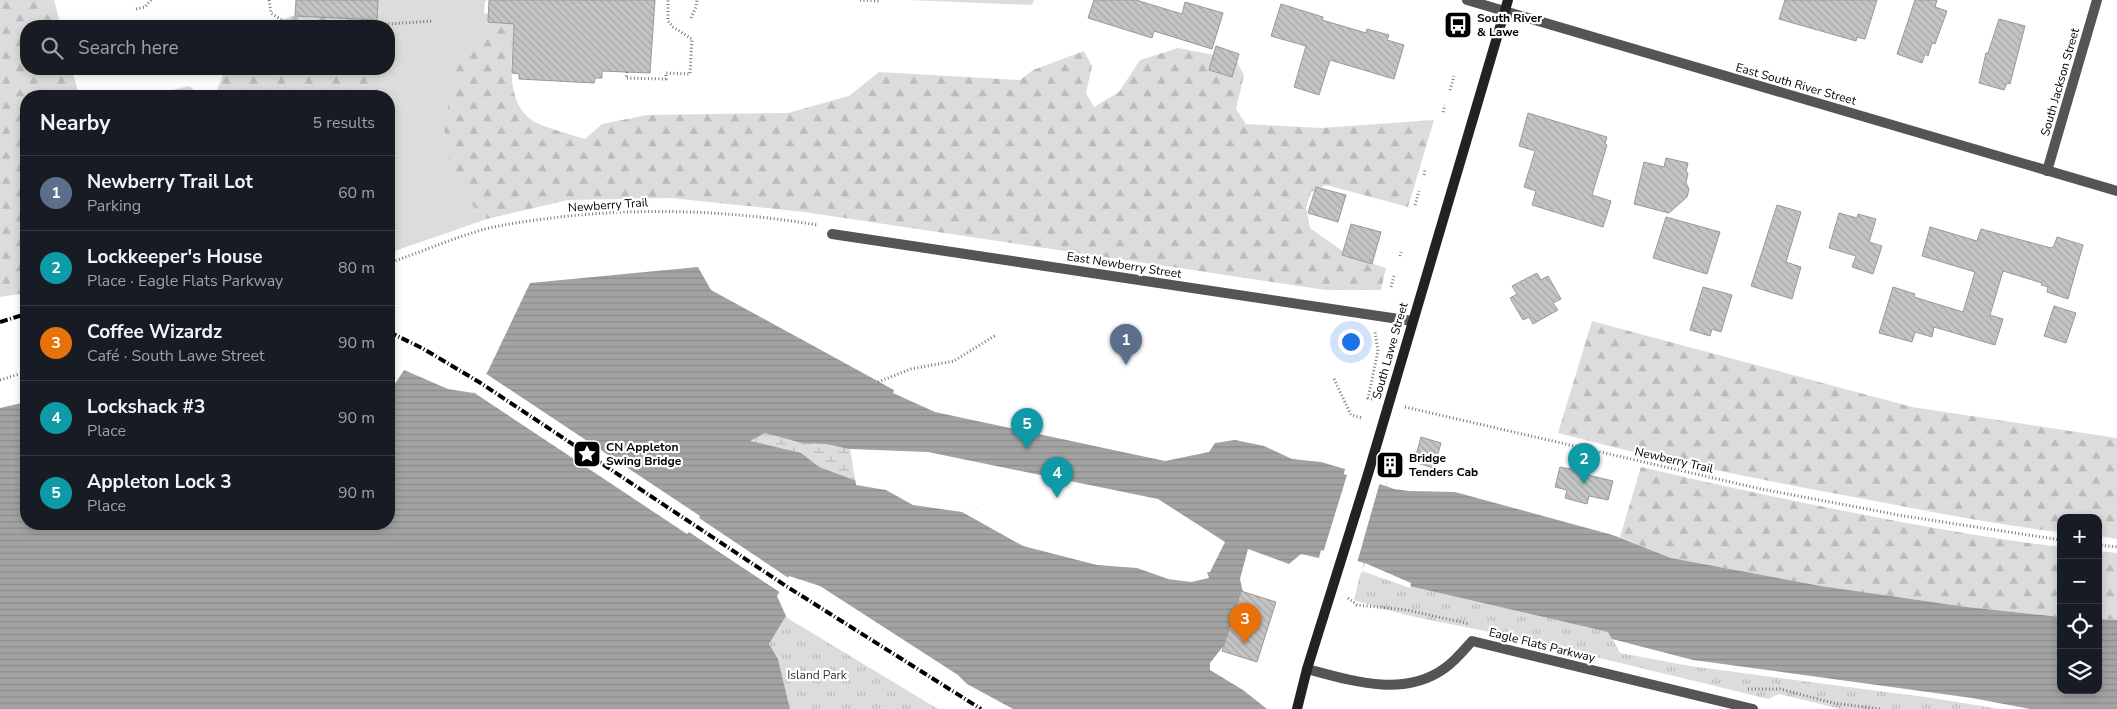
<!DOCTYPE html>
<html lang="en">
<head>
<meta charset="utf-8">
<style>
	body { margin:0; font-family:"Nunito Sans",sans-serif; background:#20242c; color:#f1f3f6 }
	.controls { position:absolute; right:15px; bottom:15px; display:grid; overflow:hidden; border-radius:10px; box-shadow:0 2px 8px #0003 }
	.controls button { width:45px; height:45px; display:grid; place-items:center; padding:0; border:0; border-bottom:1px solid #363941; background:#171b24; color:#f1f3f6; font:25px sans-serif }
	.you { position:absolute; left:1350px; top:341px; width:18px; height:18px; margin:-12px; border:4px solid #fff; border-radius:50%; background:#1a73e8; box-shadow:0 0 0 8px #1a73e833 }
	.badge { display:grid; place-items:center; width:32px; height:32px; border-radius:50%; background:#b45309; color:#fff; font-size:16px; font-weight:700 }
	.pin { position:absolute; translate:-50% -41px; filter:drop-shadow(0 1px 2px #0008) }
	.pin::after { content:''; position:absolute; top:26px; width:18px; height:15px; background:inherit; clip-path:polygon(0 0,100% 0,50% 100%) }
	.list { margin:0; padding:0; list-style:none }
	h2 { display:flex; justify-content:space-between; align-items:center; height:65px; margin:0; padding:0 20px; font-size:21px }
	h2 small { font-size:16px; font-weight:400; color:#9ea1a6 }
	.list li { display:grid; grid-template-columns:32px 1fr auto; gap:15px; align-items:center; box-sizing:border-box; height:75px; padding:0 20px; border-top:1px solid #363941 }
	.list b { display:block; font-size:19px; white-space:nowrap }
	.list p { margin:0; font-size:16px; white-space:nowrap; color:#9ea1a6 }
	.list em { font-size:16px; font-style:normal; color:#9ea1a6 }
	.icon { flex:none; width:28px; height:28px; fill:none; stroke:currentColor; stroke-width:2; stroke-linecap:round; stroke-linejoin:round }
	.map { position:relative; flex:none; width:2117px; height:709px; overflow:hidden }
	.search { position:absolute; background:#171b24; box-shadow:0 2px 8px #0003; left:20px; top:20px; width:375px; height:55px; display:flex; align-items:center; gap:12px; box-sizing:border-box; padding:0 18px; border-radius:20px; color:#9ea1a6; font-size:19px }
	.panel { position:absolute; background:#171b24; box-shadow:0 2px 8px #0003; left:20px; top:90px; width:375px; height:440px; border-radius:20px }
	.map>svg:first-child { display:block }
	.grass { fill:#dcdcdc }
	.forest { fill:url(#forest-firs) }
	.wetland { fill:url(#wetland-marsh) }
	.park { fill:url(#park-tufts) }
	.water { fill:url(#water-rules); fill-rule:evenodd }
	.pier { fill:#fff }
	.building { fill:url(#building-back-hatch); stroke:#999 }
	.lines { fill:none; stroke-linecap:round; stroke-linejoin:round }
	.path { stroke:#777; stroke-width:3; stroke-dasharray:1 2.5; stroke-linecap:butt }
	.minor { stroke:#555; stroke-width:10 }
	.tertiary { stroke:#555; stroke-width:10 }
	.secondary { stroke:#222; stroke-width:10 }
	.rail { stroke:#000; stroke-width:4; stroke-dasharray:8 2.5 1 2.5; stroke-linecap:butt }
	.labels { text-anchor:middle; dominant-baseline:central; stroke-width:4.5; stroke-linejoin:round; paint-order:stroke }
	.poi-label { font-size:12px; font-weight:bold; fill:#000; stroke:#fff; text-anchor:start }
	.street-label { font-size:12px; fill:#000; stroke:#fff }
	.park-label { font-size:12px; fill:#333; stroke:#fff }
</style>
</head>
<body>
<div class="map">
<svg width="2117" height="709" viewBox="0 0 2117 709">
	<defs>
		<pattern id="forest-firs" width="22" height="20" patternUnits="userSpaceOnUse" patternTransform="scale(1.25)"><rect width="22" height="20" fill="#dcdcdc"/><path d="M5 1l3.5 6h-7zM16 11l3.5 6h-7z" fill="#bbb"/></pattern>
		<pattern id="wetland-marsh" width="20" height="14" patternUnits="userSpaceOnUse" patternTransform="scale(1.25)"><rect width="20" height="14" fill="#dcdcdc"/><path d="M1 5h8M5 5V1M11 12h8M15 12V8" fill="none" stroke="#bbb"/></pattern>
		<pattern id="park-tufts" width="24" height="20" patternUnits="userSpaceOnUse" patternTransform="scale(1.25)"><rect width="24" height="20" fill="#dcdcdc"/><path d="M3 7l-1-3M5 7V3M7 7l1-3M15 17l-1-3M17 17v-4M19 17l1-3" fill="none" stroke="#bbb"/></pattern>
		<pattern id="water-rules" width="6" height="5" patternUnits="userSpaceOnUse" patternTransform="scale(1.25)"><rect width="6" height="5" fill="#a3a3a3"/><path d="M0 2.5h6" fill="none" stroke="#8b8b8b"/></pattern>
		<pattern id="building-back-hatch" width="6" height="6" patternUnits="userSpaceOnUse" patternTransform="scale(1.25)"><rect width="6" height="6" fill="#c4c4c4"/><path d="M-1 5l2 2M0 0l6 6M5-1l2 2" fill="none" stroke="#a7a7a7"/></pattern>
	</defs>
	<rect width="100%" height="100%" fill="#fff"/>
	<!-- grass -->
	<path class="grass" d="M378 0H488L485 1 484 13 488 14V22L459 51 474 207 487 219 389 253V96H378L381 82 380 69H389V26H376Z
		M908 0H1034L1032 5Z"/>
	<!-- forest -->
	<path class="forest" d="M0 0H54L61 26H26V69H72L79 96H26V293L0 297Z
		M292 16 377 20V26H266Z
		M488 22 514 24C513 56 502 105 537 123 552 130 570 134 585 139L602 124 647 115 788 113 849 96 879 72 1020 80 1033 70 1084 51 1092 66 1086 93 1094 107 1119 92 1140 60 1178 48 1235 59 1244 75 1236 109 1246 124 1321 128 1434 120 1408 207 1326 185 1311 192 1306 208 1310 228 1351 257 1386 268 1381 290H1326L804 212 671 198 568 200 487 219 474 207 453 180 444 128 459 51Z
		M225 69H380L381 82 378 96H215Z
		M189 86 202 96H146Z
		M1592 321 1912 407 2117 438V539L2098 536V518H2061V532C1997 525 1933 512 1870 500 1765 481 1661 460 1558 433Z
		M1641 467C1726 487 1811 505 1896 521 1951 531 2005 541 2061 547V617L1967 607 1821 586 1671 558 1620 537Z
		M2098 551 2117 553V620L2098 619Z"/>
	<!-- wetland -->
	<path class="wetland" d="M738 425 849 443 856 485 764 468Z"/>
	<!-- park -->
	<path class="park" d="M1363 569 1405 585 1608 632 2015 709H1841L1779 694 1768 699C1678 677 1588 655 1498 634 1450 623 1400 616 1354 600L1360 575Z
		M786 616 789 619 938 709H790L778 659 769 644Z"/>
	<!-- water -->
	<path class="water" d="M698 267 711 290 894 390 893 393 935 412 1165 461 1209 452 1215 443 1235 440 1264 446 1292 459 1321 462 1345 469 1344 474 1386 486 1387 482 1450 487 1588 525 1671 558 1821 586 1967 607 2061 617V690H2098V619L2117 620V709H2015L1618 650 1608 632 1405 585 1363 569 1364 563 1321 550 1319 558 1301 554 1289 564 1248 549 1240 579 1243 592 1225 644 1210 663V670L1243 690 1267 709H1013L967 684 958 675 820 586 789 576 777 596 786 616 769 644 778 659 790 709H0V408L26 402V524H389V393L404 370 448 389 473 393 488 371 530 283ZM765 433 802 443 827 444 849 449 928 452 1158 499 1225 542 1210 572 1176 575 1068 549 1000 528 978 508 938 501 915 502 898 488 854 480 819 467 801 453 750 441Z"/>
	<!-- pier -->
	<path class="pier" d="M485 373 700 516 699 518 790 579 781 593 689 532 687 534 473 392Z
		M1346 467 1347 472 1380 482 1357 563 1323 553 1347 475 1344 474Z
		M855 478 898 486 916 499 937 498 978 508 1002 526 1069 547 1128 555 1176 572 1206 569 1209 578 1191 582 1168 579 1137 568 1097 565 1023 546 962 512 913 505 886 490 856 485Z
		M1388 480 1450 485 1496 494 1589 523 1609 530 1620 537 1455 492 1409 491 1394 489 1386 486Z
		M1365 563 1411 583 1410 588 1362 571Z
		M1612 639 1693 660 1972 698 2030 709H2000L1932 698 1690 666 1620 653Z"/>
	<!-- building -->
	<path class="building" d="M296 0H378L377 20 295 16Z
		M489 0H655L650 73 602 71V78H595L594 83 519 79V74L512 73 514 24 488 22Z
		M1094 0H1136L1182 14 1185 2 1223 13 1212 49 1154 31 1152 38 1088 18Z
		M1785 0H1877L1865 39 1857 37 1856 41 1779 19Z
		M1915 0H1937L1935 7 1947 11 1935 44 1932 43 1928 56 1925 54 1922 63 1897 54Z
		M1281 4 1323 17 1322 20 1366 33 1367 29 1389 35 1387 40 1404 45 1394 79 1330 60 1319 95 1294 87 1306 46 1271 36Z
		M1999 19 2025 26 2010 84 2007 83 2004 90 1979 83 1986 53H1988Z
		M1216 46 1239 54 1232 77 1209 70Z
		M1528 113 1607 137 1605 144 1607 145 1592 195 1611 201 1603 227 1532 205 1536 191 1524 187 1535 151 1519 146Z
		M1666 158 1688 163 1686 172 1688 173 1686 183 1689 189 1687 197 1669 213 1634 204 1644 162 1664 167Z
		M1316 187 1346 195 1338 222 1308 213Z
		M1777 205 1801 212 1786 262 1801 267 1792 299 1751 286Z
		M1839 213 1857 218 1858 214 1876 219 1869 242 1882 246 1873 274 1852 267 1856 256 1829 248Z
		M1666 217 1720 232 1707 274 1653 258Z
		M1351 224 1381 232 1372 264 1342 255Z
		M1930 227 1977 241 1981 229 2051 248 2054 246 2057 237 2083 245 2068 299 2047 292 2048 287 2041 285 2042 283 2003 271 1990 315 2003 319 1995 345 1934 327 1932 337 1915 332 1912 342 1879 333 1893 287 1915 294 1914 297 1963 312 1975 272 1922 256Z
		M1537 273 1541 280 1548 276 1561 299 1553 303 1558 310 1533 324 1529 317 1523 320 1510 298 1517 294 1512 286Z
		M1703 287 1732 295 1721 332 1712 329 1710 336 1690 330Z
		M2054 306 2076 313 2066 343 2044 336Z
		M1421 437 1441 443 1434 468 1414 462Z
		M1571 464 1590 469 1588 475 1613 481 1608 500 1589 496 1587 504 1565 498 1567 490 1555 487 1560 467 1570 469Z
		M1241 591 1276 602 1257 662 1222 651Z"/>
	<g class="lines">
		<!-- path -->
		<path class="path" d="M269 0 271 13 283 21 375 25 433 21
			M860 0 881 1
			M136 9 145 7 151 0
			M691 18 696 7 697 0
			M627 72 626 78 666 79V73L690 74 692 39 673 27 668 21V0
			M1450 90 1454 76
			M1443 112 1445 105
			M1424 175 1425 170
			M1415 205 1419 191
			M1400 256 1401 252
			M389 263C421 252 453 238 485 229 510 223 536 220 560 217 647 207 732 211 818 225
			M1391 287 1394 276
			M1334 379 1351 415 1362 418
			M0 380 26 372
			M878 382 911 369 954 361 996 335
			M1372 399 1368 398 1378 351 1375 332
			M1405 407 1761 489 1904 516 2061 540
			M2098 545 2117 547
			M1348 598 1357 605 1407 610 1470 624
			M1748 689H1780L1833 703 1880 709"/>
		<!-- minor -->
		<path class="minor" d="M2047 171 2097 0
			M832 234 1412 321
			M1307 669C1352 681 1404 698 1445 668 1455 661 1464 650 1472 641L1753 709"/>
		<!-- tertiary -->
		<path class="tertiary" d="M1467 0 2117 191"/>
		<!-- secondary -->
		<path class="secondary" d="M1297 709 1307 669 1368 474 1508 0"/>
		<!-- rail -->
		<path class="rail" d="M0 322 26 314
			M389 332 422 348 479 382 786 586 981 709"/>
	</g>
	<!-- icons -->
	<defs>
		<symbol id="bus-square" viewBox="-11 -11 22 22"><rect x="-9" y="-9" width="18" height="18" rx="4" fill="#000" stroke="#fff"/><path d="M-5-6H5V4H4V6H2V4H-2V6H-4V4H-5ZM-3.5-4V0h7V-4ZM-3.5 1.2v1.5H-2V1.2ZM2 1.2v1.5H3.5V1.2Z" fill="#fff"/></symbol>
		<symbol id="sight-square" viewBox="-11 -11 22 22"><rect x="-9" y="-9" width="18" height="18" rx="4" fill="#000" stroke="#fff"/><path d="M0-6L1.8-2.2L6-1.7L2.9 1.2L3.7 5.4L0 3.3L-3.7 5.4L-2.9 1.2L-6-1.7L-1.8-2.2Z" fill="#fff"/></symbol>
		<symbol id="building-square" viewBox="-11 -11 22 22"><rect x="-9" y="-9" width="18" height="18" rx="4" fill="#000" stroke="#fff"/><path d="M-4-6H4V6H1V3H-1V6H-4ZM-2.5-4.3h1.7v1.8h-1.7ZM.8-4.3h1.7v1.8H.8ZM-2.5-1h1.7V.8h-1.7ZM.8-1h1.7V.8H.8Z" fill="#fff"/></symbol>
	</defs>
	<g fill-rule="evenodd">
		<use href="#bus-square" x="1442" y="9" width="32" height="32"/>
		<use href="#sight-square" x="571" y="438" width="32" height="32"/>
		<use href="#building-square" x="1374" y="449" width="32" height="32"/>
	</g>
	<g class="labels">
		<!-- poi labels -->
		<g class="poi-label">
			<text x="1477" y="18">South River<tspan x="1477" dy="14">&amp; Lawe</tspan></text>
			<text x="606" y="447">CN Appleton<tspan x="606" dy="14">Swing Bridge</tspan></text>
			<text x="1409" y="458">Bridge<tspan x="1409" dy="14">Tenders Cab</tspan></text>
		</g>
		<!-- street labels -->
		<g class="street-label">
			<text transform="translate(2060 82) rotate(-74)">South Jackson Street</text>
			<text transform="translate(1796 84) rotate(16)">East South River Street</text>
			<text transform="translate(608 205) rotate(-4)">Newberry Trail</text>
			<text transform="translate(1124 265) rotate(9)">East Newberry Street</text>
			<text transform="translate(1390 351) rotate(-74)">South Lawe Street</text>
			<text transform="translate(1674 460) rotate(13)">Newberry Trail</text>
			<text transform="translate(1542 645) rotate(14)">Eagle Flats Parkway</text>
		</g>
		<!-- park labels -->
		<g class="park-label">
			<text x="817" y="675">Island Park</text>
		</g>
	</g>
</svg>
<div class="controls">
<button>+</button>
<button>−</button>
<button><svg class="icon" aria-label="locate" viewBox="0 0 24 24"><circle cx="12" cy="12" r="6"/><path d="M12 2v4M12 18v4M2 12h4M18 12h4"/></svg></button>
<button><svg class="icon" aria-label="layers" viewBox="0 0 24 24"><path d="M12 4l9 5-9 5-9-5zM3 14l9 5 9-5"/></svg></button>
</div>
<div class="you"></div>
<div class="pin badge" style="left:1126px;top:365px;background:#5c6f8a">1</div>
<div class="pin badge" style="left:1584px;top:484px;background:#0f9aa8">2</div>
<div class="pin badge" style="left:1245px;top:644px;background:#e8710a">3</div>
<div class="pin badge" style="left:1057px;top:498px;background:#0f9aa8">4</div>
<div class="pin badge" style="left:1027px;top:449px;background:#0f9aa8">5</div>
<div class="search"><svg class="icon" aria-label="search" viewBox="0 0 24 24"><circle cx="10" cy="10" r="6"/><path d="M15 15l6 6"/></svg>Search here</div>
<section class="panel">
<h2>Nearby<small>5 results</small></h2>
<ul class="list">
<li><span class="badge" style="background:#5c6f8a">1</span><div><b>Newberry Trail Lot</b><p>Parking</p></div><em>60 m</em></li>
<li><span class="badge" style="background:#0f9aa8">2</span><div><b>Lockkeeper's House</b><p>Place · Eagle Flats Parkway</p></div><em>80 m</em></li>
<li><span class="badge" style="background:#e8710a">3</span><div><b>Coffee Wizardz</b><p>Café · South Lawe Street</p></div><em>90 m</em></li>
<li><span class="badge" style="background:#0f9aa8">4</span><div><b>Lockshack #3</b><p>Place</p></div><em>90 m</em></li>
<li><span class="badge" style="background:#0f9aa8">5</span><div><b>Appleton Lock 3</b><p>Place</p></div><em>90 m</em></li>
</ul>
</section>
</div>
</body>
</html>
